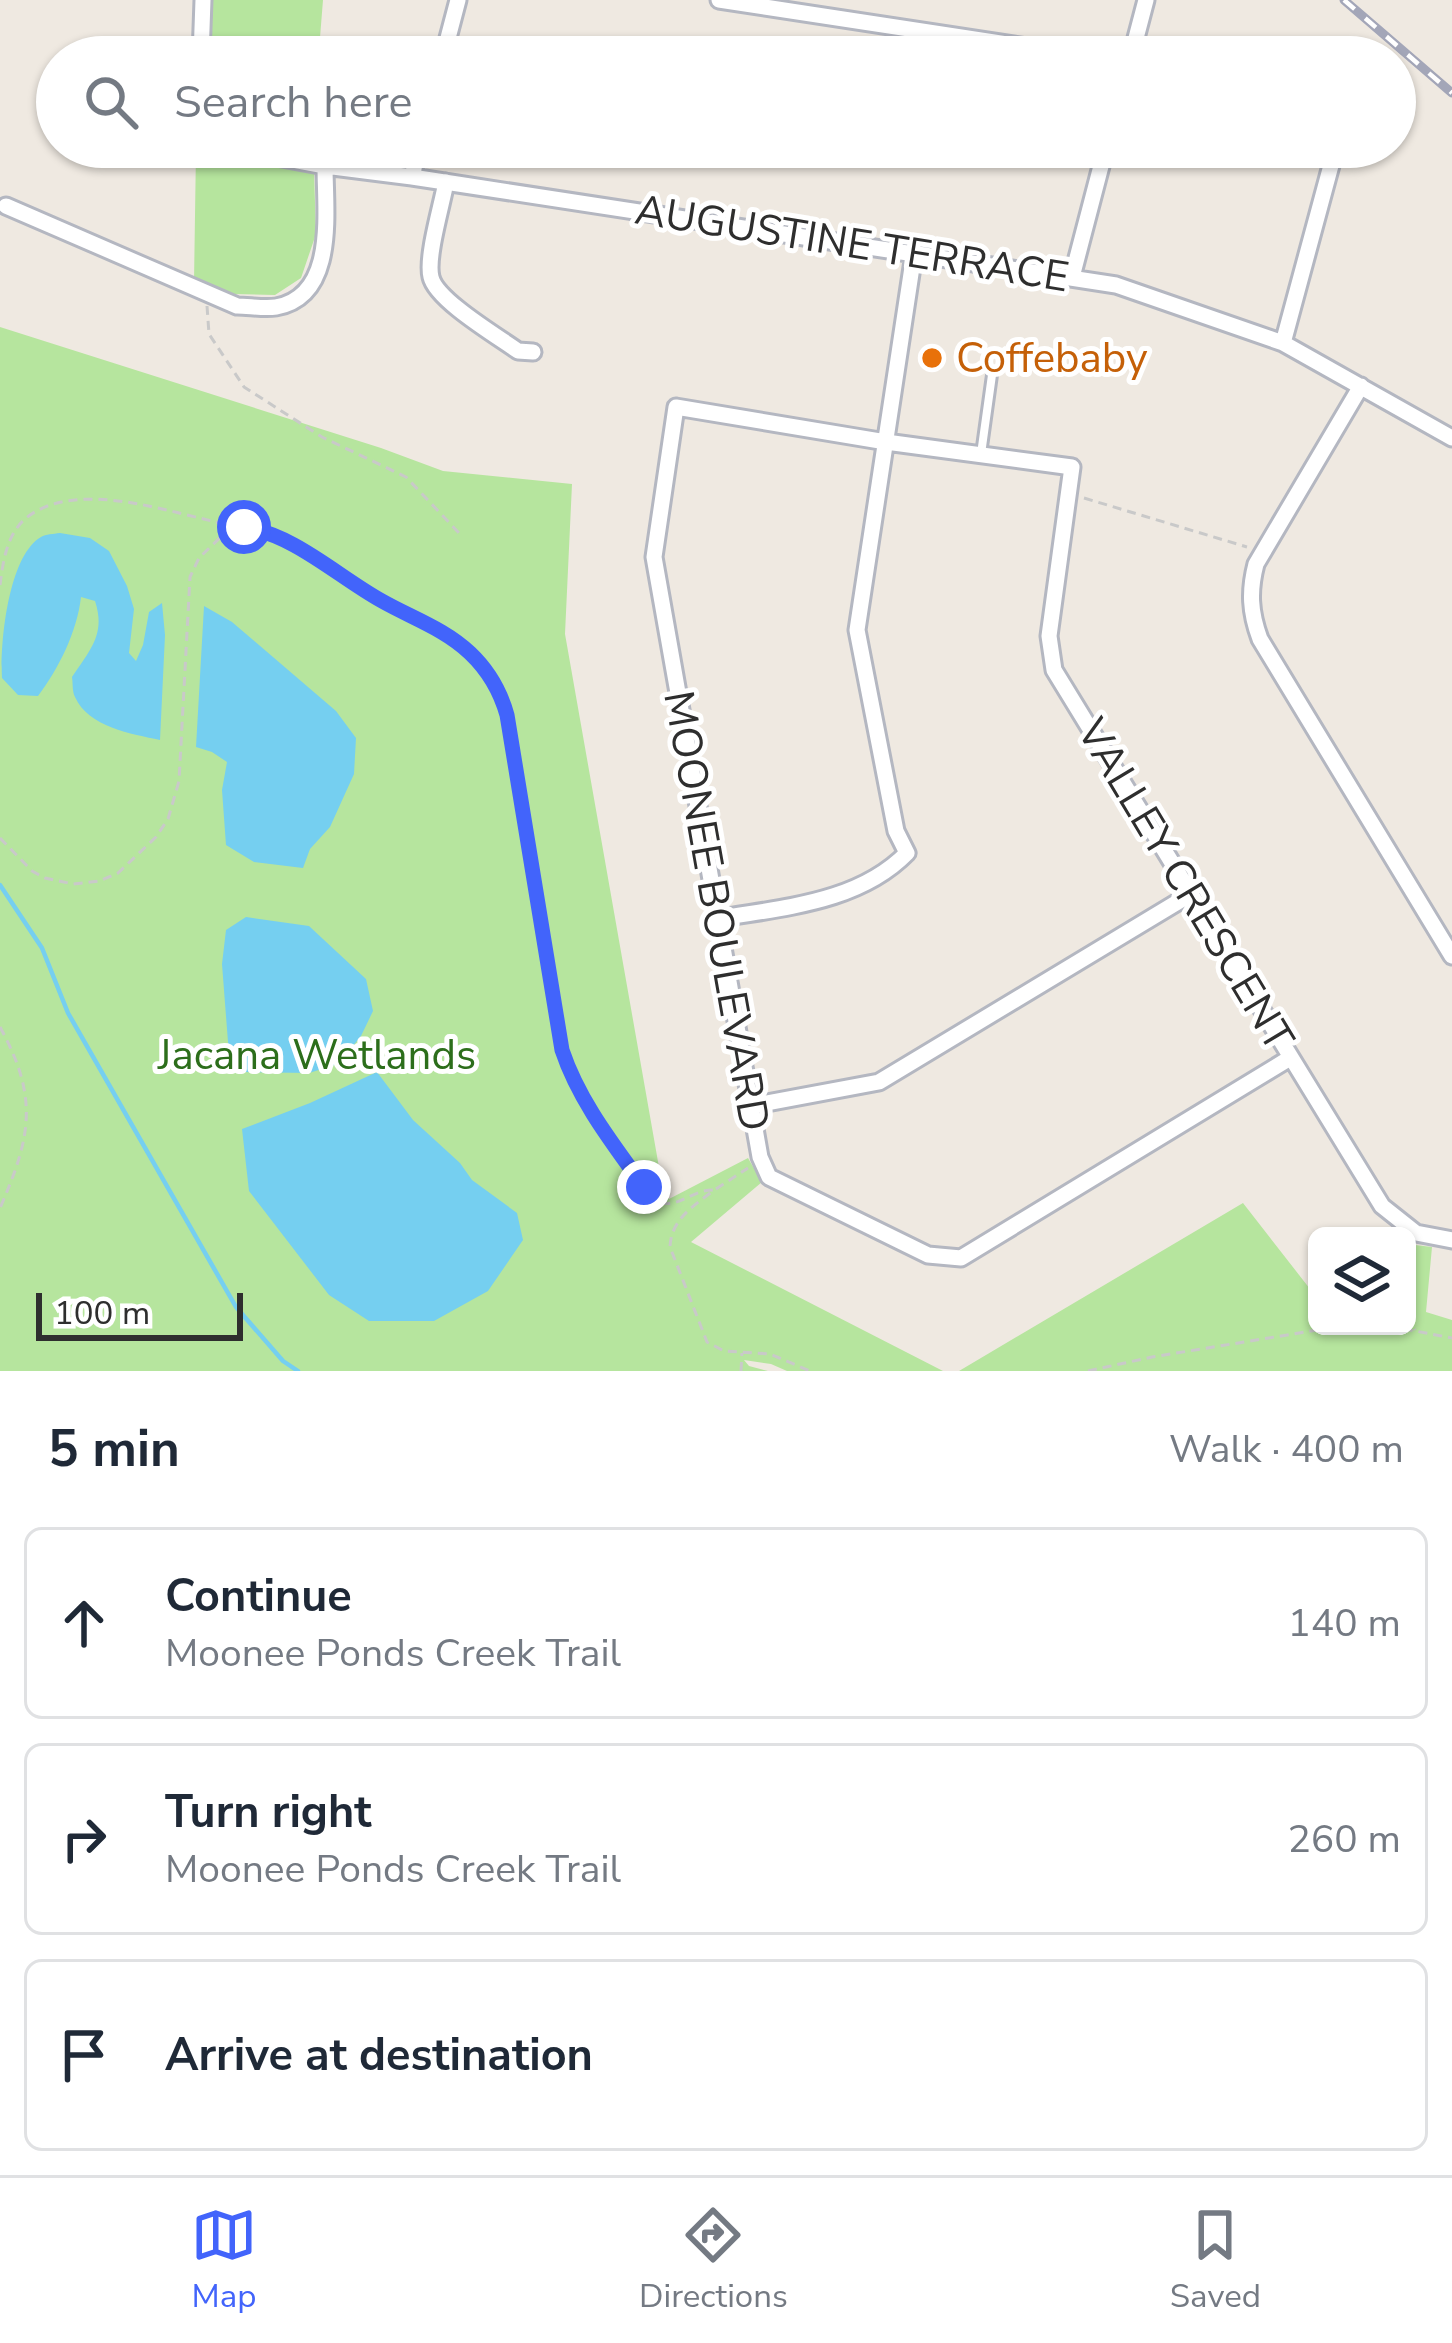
<!DOCTYPE html>
<html lang="en">
<head>
<meta charset="utf-8">
<style>
	body { margin:0; font-family:"Nunito Sans",sans-serif; background:#f6f6f7; color:#1f2937 }
	.controls { position:absolute; right:36px; bottom:36px; display:grid; overflow:hidden; border-radius:18px; box-shadow:0 3px 9px #0004 }
	.controls button { width:108px; height:108px; display:grid; place-items:center; padding:0; border:0; border-bottom:3px solid #e0e1e3; background:#fff; color:#1f2937; font:60px sans-serif }
	.scale { position:absolute; left:36px; bottom:30px; width:207px; box-sizing:border-box; padding-left:12px; border:6px solid #2e2e2e; border-top:0; font-size:33px; line-height:42px; white-space:nowrap; color:#2e2e2e; -webkit-text-stroke:9px #fff; paint-order:stroke }
	.stop { position:absolute; width:36px; height:36px; margin:-27px; border:9px solid #4264fb; border-radius:50%; background:#fff }
	.stop.end { background:#4264fb; border-color:#fff; box-shadow:0 3px 12px #0008 }
	.list { margin:0; padding:0; list-style:none }
	h2 { display:flex; justify-content:space-between; align-items:center; height:156px; margin:0; padding:0 48px; font-size:51px }
	h2 small { font-size:39px; font-weight:400; color:#747a83 }
	.list li { display:grid; grid-template-columns:78px 1fr auto; gap:36px; align-items:center; box-sizing:border-box; height:192px; margin:0 24px 24px; padding:0 24px; border:3px solid #e0e1e3; border-radius:18px }
	.list b { display:block; font-size:45px; white-space:nowrap }
	.list p { margin:0; font-size:39px; white-space:nowrap; color:#747a83 }
	.list em { font-size:39px; font-style:normal; color:#747a83 }
	.icon { flex:none; width:66px; height:66px; fill:none; stroke:currentColor; stroke-width:2; stroke-linecap:round; stroke-linejoin:round }
	.map { position:relative; flex:none; width:1452px; height:1371px; overflow:hidden }
	.search { position:absolute; background:#fff; box-shadow:0 3px 9px #0004; left:36px; right:36px; top:36px; height:132px; display:flex; align-items:center; gap:30px; box-sizing:border-box; padding:0 42px; border-radius:66px; color:#747a83; font-size:45px }
	.sheet { height:804px; background:#fff }
	nav { display:flex; justify-content:space-around; align-items:center; box-sizing:border-box; height:168px; border-top:3px solid #e0e1e3; background:#fff; font-size:33px; color:#747a83 }
	nav a { display:grid; justify-items:center; gap:6px }
	nav .on { color:#4264fb }
	.map>svg:first-child { display:block }
	.green { fill:#b6e59e }
	.water { fill:#75cff0 }
	.lines { fill:none; stroke-linecap:round; stroke-linejoin:round }
	.stream { stroke:#75cff0; stroke-width:4.5 }
	.service-casing { stroke:#b4b7c1; stroke-width:14 }
	.minor-casing { stroke:#b4b7c1; stroke-width:21 }
	.path { stroke:#c9c9c9; stroke-width:3; stroke-dasharray:9 6; stroke-linecap:butt }
	.service { stroke:#fff; stroke-width:8 }
	.minor { stroke:#fff; stroke-width:15 }
	.rail-casing { stroke:#a3a6b8; stroke-width:9 }
	.rail { stroke:#fff; stroke-width:4.5; stroke-dasharray:14; stroke-linecap:butt }
	.route { stroke:#4264fb; stroke-width:15 }
	.food-dot { fill:#e8710a; stroke:#fff; stroke-width:4.5 }
	.labels { text-anchor:middle; dominant-baseline:central; stroke-width:10; stroke-linejoin:round; paint-order:stroke }
	.street-label { font-size:42px; fill:#2e2e2e; stroke:#fff }
	.food-label { font-size:42px; fill:#c56008; stroke:#fff; text-anchor:start }
	.park-label { font-size:42px; fill:#2c6e1b; stroke:#fff }
</style>
</head>
<body>
<div class="map">
<svg width="1452" height="1371" viewBox="0 0 1452 1371">
	<rect width="100%" height="100%" fill="#efe9e1"/>
	<!-- green -->
	<path class="green" d="M210 0H323L319 50 334 52 333 57H208Z
		M196 150 314 171 316 234 301 278 275 295 233 294 194 282Z
		M0 327 381 448 443 471 572 484 565 634 660 1173 669 1199 748 1158 762 1182 691 1242 943 1371H787L771 1364 744 1360 749 1366 768 1371H0Z
		M1243 1203 1310 1289 1317 1291V1326H1407V1244L1432 1247 1426 1312 1452 1320V1371H959Z"/>
	<!-- water -->
	<path class="water" d="M60 533 90 538 109 551 127 586 134 609 129 653 136 661 143 645 149 612 162 603 165 635 160 740C132 734 88 727 75 697 72 691 73 683 72 677 90 650 106 634 95 601L81 597C77 632 59 668 38 696L18 695 2 678C0 644 8 556 41 537 46 534 53 534 60 533Z
		M204 606 232 622 336 711 356 738 354 774 330 827 310 849 303 868 254 862 226 845 222 790 227 762 212 752 196 747Z
		M246 917 309 926 366 979 373 1011 361 1036 338 1064 309 1073 244 1072 229 1055 222 964 226 930Z
		M377 1072 413 1120 460 1163 472 1180 517 1213 523 1240 488 1291 434 1321H369L329 1295 249 1191 242 1129 310 1103Z"/>
	<g class="lines">
		<!-- stream -->
		<path class="stream" d="M0 885 42 948 68 1013 236 1307 283 1361 298 1371"/>
		<defs>
			<path id="service" d="M981 454 992 375"/>
			<path id="minor" d="M719 0 1093 57
				M201 57 203 0
				M443 57 458 0
				M1131 57 1146 0
				M1137 57H1155
				M222 147 325 166 412 177 1116 285 1283 343 1452 438
				M412 177 419 147
				M446 182C442 205 426 257 431 277 436 300 497 336 518 351L533 352
				M6 206 237 306C249 306 264 309 276 307 337 296 325 212 325 166
				M1072 277 1106 147
				M1283 343 1336 147
				M1361 386 1256 564C1249 591 1250 612 1260 639L1452 956
				M717 919C783 907 858 903 907 853L896 831 857 630 914 254
				M1290 1058 961 1258 928 1255 769 1177 760 1157 654 557 676 407 886 442 1072 467 1049 636 1054 670 1382 1206 1416 1233 1452 1240
				M751 1106 879 1082 1191 894"/>
		</defs>
		<!-- service casing -->
		<use href="#service" class="service-casing"/>
		<!-- minor casing -->
		<use href="#minor" class="minor-casing"/>
		<!-- path -->
		<path class="path" d="M207 306 209 334 244 387 322 437 406 477 460 534
			M1084 498 1247 547
			M0 585C3 561 7 534 26 518 78 477 173 514 230 525 242 528 255 527 266 532 300 544 331 569 361 588 420 626 486 639 507 715L562 1050C576 1093 626 1175 661 1203 680 1207 694 1189 714 1190 694 1206 671 1219 670 1247L707 1342 724 1351 770 1354 810 1371
			M0 838 32 871 45 878 73 884 99 881 118 873 156 837 168 819 179 781 190 577 199 558 231 527
			M0 1027C39 1098 31 1137 0 1208
			M716 1189 748 1168
			M1407 1271 1412 1250
			M1407 1316 1415 1330
			M1389 1326 1452 1338
			M741 1371 742 1353
			M1088 1371 1152 1357 1342 1326"/>
		<!-- service -->
		<use href="#service" class="service"/>
		<!-- minor -->
		<use href="#minor" class="minor"/>
		<defs>
			<path id="rail" d="M1344 0 1452 93"/>
		</defs>
		<!-- rail casing -->
		<use href="#rail" class="rail-casing"/>
		<!-- rail -->
		<use href="#rail" class="rail"/>
	</g>
	<g class="lines">
		<!-- route -->
		<path class="route" d="M244 527C295 535 337 576 382 601 412 618 445 629 470 653 489 671 500 690 507 715L562 1050C579 1101 613 1144 644 1187"/>
	</g>
	<!-- markers -->
	<circle class="food-dot" cx="932" cy="358" r="12"/>
	<g class="labels">
		<!-- street labels -->
		<g class="street-label">
			<text transform="translate(852 244) rotate(9)">AUGUSTINE TERRACE</text>
			<text transform="translate(1185 885) rotate(59)">VALLEY CRESCENT</text>
			<text transform="translate(716 911) rotate(80)">MOONEE BOULEVARD</text>
		</g>
		<!-- food labels -->
		<g class="food-label">
			<text x="956" y="358">Coffebaby</text>
		</g>
		<!-- park labels -->
		<g class="park-label">
			<text x="317" y="1055">Jacana Wetlands</text>
		</g>
	</g>
</svg>
<div class="controls">
<button><svg class="icon" aria-label="layers" viewBox="0 0 24 24"><path d="M12 4l9 5-9 5-9-5zM3 14l9 5 9-5"/></svg></button>
</div>
<div class="scale">100 m</div>
<div class="stop" style="left:244px;top:527px"></div>
<div class="stop end" style="left:644px;top:1187px"></div>
<div class="search"><svg class="icon" aria-label="search" viewBox="0 0 24 24"><circle cx="10" cy="10" r="6"/><path d="M15 15l6 6"/></svg>Search here</div>
</div>
<section class="sheet">
<h2>5 min<small>Walk · 400 m</small></h2>
<ul class="list">
<li><svg class="icon" aria-label="ahead" viewBox="0 0 24 24"><path d="M12 20V5M6 11l6-6 6 6"/></svg><div><b>Continue</b><p>Moonee Ponds Creek Trail</p></div><em>140 m</em></li>
<li><svg class="icon" aria-label="right" viewBox="0 0 24 24"><path d="M7 20v-9h11M14 6l5 5-5 5"/></svg><div><b>Turn right</b><p>Moonee Ponds Creek Trail</p></div><em>260 m</em></li>
<li><svg class="icon" aria-label="arrive" viewBox="0 0 24 24"><path d="M6 21V4h12l-3 4 3 4H6"/></svg><div><b>Arrive at destination</b></div></li>
</ul>
</section>
<nav>
<a class="on"><svg class="icon" aria-label="map" viewBox="0 0 24 24"><path d="M3 6l6-2 6 2 6-2v14l-6 2-6-2-6 2zM9 4v14M15 6v14"/></svg>Map</a>
<a><svg class="icon" aria-label="directions" viewBox="0 0 24 24"><path d="M12 3l9 9-9 9-9-9zM9 14v-3h6M13 9l2 2-2 2"/></svg>Directions</a>
<a><svg class="icon" aria-label="saved" viewBox="0 0 24 24"><path d="M7 4h10v16l-5-4-5 4z"/></svg>Saved</a>
</nav>
</body>
</html>
